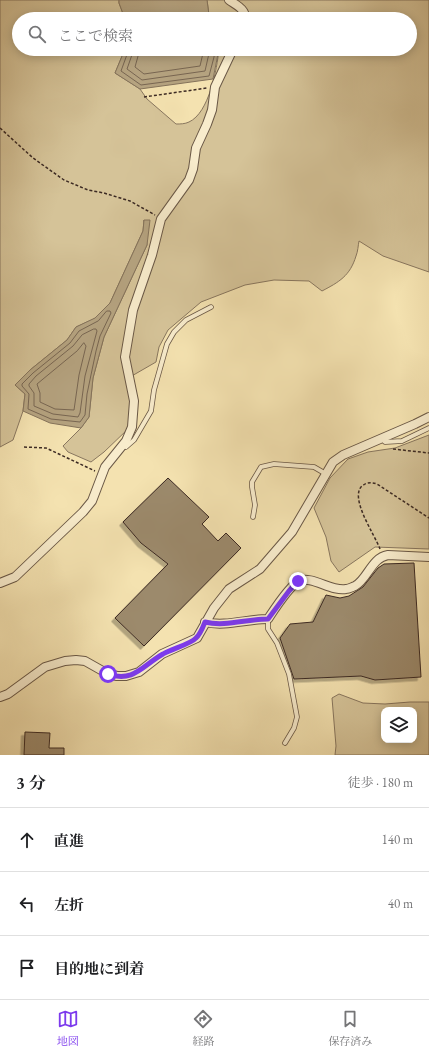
<!DOCTYPE html>
<html lang="ja">
<head>
<meta charset="utf-8">
<style>
	body { margin:0; font-family:"EB Garamond","Noto Serif JP",serif; background:#f2f2f2; color:#202124 }
	.controls { position:absolute; right:12px; bottom:12px; display:grid; overflow:hidden; border-radius:8px; box-shadow:0 2px 10px #0003 }
	.controls button { width:36px; height:36px; display:grid; place-items:center; padding:0; border:0; border-bottom:1px solid #e0e0e0; background:#fff; color:#202124; font:20px sans-serif }
	.stop { position:absolute; width:12px; height:12px; margin:-9px; border:3px solid #7c3aed; border-radius:50%; background:#fff }
	.stop.end { background:#7c3aed; border-color:#fff; box-shadow:0 1px 4px #0008 }
	.list { margin:0; padding:0; list-style:none }
	h2 { display:flex; justify-content:space-between; align-items:center; height:52px; margin:0; padding:0 16px; font-size:17px }
	h2 small { font-size:13px; font-weight:400; color:#757577 }
	.list li { display:grid; grid-template-columns:26px 1fr auto; gap:12px; align-items:center; box-sizing:border-box; height:64px; padding:0 16px; border-top:1px solid #e0e0e0 }
	.list b { display:block; font-size:15px; white-space:nowrap }
	.list em { font-size:13px; font-style:normal; color:#757577 }
	.icon { flex:none; width:22px; height:22px; fill:none; stroke:currentColor; stroke-width:2; stroke-linecap:round; stroke-linejoin:round }
	.map { position:relative; flex:none; width:429px; height:755px; overflow:hidden }
	.search { position:absolute; background:#fff; box-shadow:0 2px 10px #0003; left:12px; right:12px; top:12px; height:44px; display:flex; align-items:center; gap:10px; box-sizing:border-box; padding:0 14px; border-radius:22px; color:#757577; font-size:15px }
	.sheet { height:244px; background:#fff }
	nav { display:flex; justify-content:space-around; align-items:center; box-sizing:border-box; height:56px; border-top:1px solid #e0e0e0; background:#fff; font-size:11px; color:#757577 }
	nav a { display:grid; justify-items:center; gap:2px }
	nav .on { color:#7c3aed }
	.map>svg:first-child { display:block }
	.green { fill:#d5c398; stroke:#88765e; fill-rule:evenodd }
	.water { fill:#b5a380; stroke:#85735b }
	.lines { fill:none; stroke-linecap:round; stroke-linejoin:round }
	.shore { stroke:#786652; stroke-width:1 }
	.building { fill:#9c8a6c; stroke:#3c2a23; filter:url(#shadow) }
	.lane-casing { stroke:#6a5846; stroke-width:5.5 }
	.street-casing { stroke:#6a5846; stroke-width:10 }
	.path { stroke:#3c2a23; stroke-width:1.5; stroke-dasharray:3 2; stroke-linecap:butt }
	.lane { stroke:#f8eccc; stroke-width:4 }
	.street { stroke:#f8eccc; stroke-width:8 }
	.route { stroke:#7c3aed; stroke-width:5 }
</style>
</head>
<body>
<div class="map">
<svg width="429" height="755" viewBox="0 0 429 755">
	<defs>
		<filter id="shadow"><feDropShadow dx="-3.5" dy="3.5" stdDeviation="0" flood-color="#0004"/></filter>
	</defs>
	<rect width="100%" height="100%" fill="#f4e2b0"/>
	<filter id="stains"><feTurbulence type="fractalNoise" baseFrequency=".005" numOctaves="4"/><feColorMatrix values="0 0 0 0 .2 0 0 0 0 .09 0 0 0 0 .02 0 0 0 .5 -.17"/></filter>
	<radialGradient id="worn" r=".72"><stop offset=".6" stop-color="#630" stop-opacity="0"/><stop offset="1" stop-color="#630" stop-opacity=".3"/></radialGradient>
	<!-- green -->
	<path class="green" d="M0 0H119V3L125 19H19V49H125L115 73 140 89 147 99 176 124C180 124 185 124 189 122 209 113 217 69 219 49H410V19H212L209 15 207 0H429V272L383 256 359 241C358 246 358 251 356 256 350 276 339 282 322 291L309 281 274 280 245 285 201 302 168 330 159 347 156 362 130 377 132 407 128 429 104 452 91 462 68 452 63 446 81 428 89 417 93 378 104 337 147 245 144 220 143 231 110 303 96 318 76 327 67 340 30 370 15 385 25 394 23 411 13 440 0 447Z
		M429 435V549L375 547 339 572 331 561 326 537 314 508 330 478 348 459 368 452 395 448Z
		M339 694 363 703 385 704 410 702H429V755H335L336 746 332 698ZM384 710H414V740H384Z"/>
	<!-- water -->
	<path class="water" d="M119 0H207L209 15 212 19H125L119 3Z
		M125 49H219L213 79 140 89 115 73Z
		M144 220H150L147 245 104 337 93 378 89 417 81 428 50 423 23 411 25 394 15 385 30 370 67 340 76 327 95 318 110 303 143 231Z"/>
	<g class="lines">
		<!-- shore -->
		<path class="shore" d="M129 49 121 71 141 85 209 76 214 57 215 49
			M134 49 127 69 142 80 205 71 210 49
			M140 49 135 67 144 74 200 66 204 49
			M107 311H110L111 313 100 336 96 351 87 394 85 415 80 422 51 419 28 409 29 394 22 386V384L33 373 70 343 79 331 98 321Z
			M94 329H96L97 331 85 376 80 413 78 417 53 414 34 406V393L29 386V384L36 376 73 346 82 335Z
			M84 343 86 346 79 375 74 410 55 409 40 402V393L37 384 77 351Z"/>
	</g>
	<!-- building -->
	<path class="building" d="M168 478 209 517 202 524 218 541 226 533 241 548 144 646 115 618 168 564 141 543 123 522Z
		M414 563 421 677 375 680 361 676 294 679 280 638 290 624 313 622 326 595 340 598 349 596 363 587 378 568 384 564Z
		M25 732 50 733 49 748H64V755H24Z"/>
	<g class="lines">
		<defs>
			<path id="lane" d="M382 438 385 442 402 441 429 428
				M124 446 126 447 134 440 151 411 154 390 167 344 174 332 186 320 211 307
				M253 517 255 505 252 487V482L261 467 274 464 314 467 326 474
				M268 619V629L277 643 289 674 297 717 294 728 285 743"/>
			<path id="street" d="M229 0C236 5 246 9 245 19
				M0 583 15 577 83 512 92 501 105 467 126 441 132 427 134 401 125 357 133 310 152 255 161 219 189 180 193 169 196 148 207 124 212 110 215 87 233 49
				M205 622C225 627 247 619 268 619 274 610 289 586 299 581 311 575 332 592 346 589 349 589 352 587 355 586 368 579 371 558 388 555L429 557
				M0 697 8 694 45 667 65 661 76 660 85 661 108 674 117 676H126L139 672 162 654 197 638 214 608 229 589 260 569 292 532 333 462 343 455 415 424 429 417"/>
		</defs>
		<!-- lane casing -->
		<use href="#lane" class="lane-casing"/>
		<!-- street casing -->
		<use href="#street" class="street-casing"/>
		<!-- path -->
		<path class="path" d="M144 97 207 88
			M0 128 33 158 64 180 88 190 104 193 130 201 155 215
			M24 447 46 448 95 471
			M393 449 429 453
			M380 549C375 535 349 498 362 486 367 482 371 482 377 484L429 518"/>
		<!-- lane -->
		<use href="#lane" class="lane"/>
		<!-- street -->
		<use href="#street" class="street"/>
	</g>
	<g class="lines">
		<!-- route -->
		<path class="route" d="M108 674C134 683 143 665 163 654 171 649 191 644 196 638 200 635 203 627 205 622 225 627 247 619 268 619L289 591 298 581"/>
	</g>
	<rect width="100%" height="100%" filter="url(#stains)"/>
	<rect width="100%" height="100%" fill="url(#worn)"/>
</svg>
<div class="controls">
<button><svg class="icon" aria-label="layers" viewBox="0 0 24 24"><path d="M12 4l9 5-9 5-9-5zM3 14l9 5 9-5"/></svg></button>
</div>
<div class="stop" style="left:108px;top:674px"></div>
<div class="stop end" style="left:298px;top:581px"></div>
<div class="search"><svg class="icon" aria-label="search" viewBox="0 0 24 24"><circle cx="10" cy="10" r="6"/><path d="M15 15l6 6"/></svg>ここで検索</div>
</div>
<section class="sheet">
<h2>3 分<small>徒歩 · 180 m</small></h2>
<ul class="list">
<li><svg class="icon" aria-label="ahead" viewBox="0 0 24 24"><path d="M12 20V5M6 11l6-6 6 6"/></svg><div><b>直進</b></div><em>140 m</em></li>
<li><svg class="icon" aria-label="left" viewBox="0 0 24 24"><path d="M17 20v-9H6M10 6l-5 5 5 5"/></svg><div><b>左折</b></div><em>40 m</em></li>
<li><svg class="icon" aria-label="arrive" viewBox="0 0 24 24"><path d="M6 21V4h12l-3 4 3 4H6"/></svg><div><b>目的地に到着</b></div></li>
</ul>
</section>
<nav>
<a class="on"><svg class="icon" aria-label="map" viewBox="0 0 24 24"><path d="M3 6l6-2 6 2 6-2v14l-6 2-6-2-6 2zM9 4v14M15 6v14"/></svg>地図</a>
<a><svg class="icon" aria-label="directions" viewBox="0 0 24 24"><path d="M12 3l9 9-9 9-9-9zM9 14v-3h6M13 9l2 2-2 2"/></svg>経路</a>
<a><svg class="icon" aria-label="saved" viewBox="0 0 24 24"><path d="M7 4h10v16l-5-4-5 4z"/></svg>保存済み</a>
</nav>
</body>
</html>
